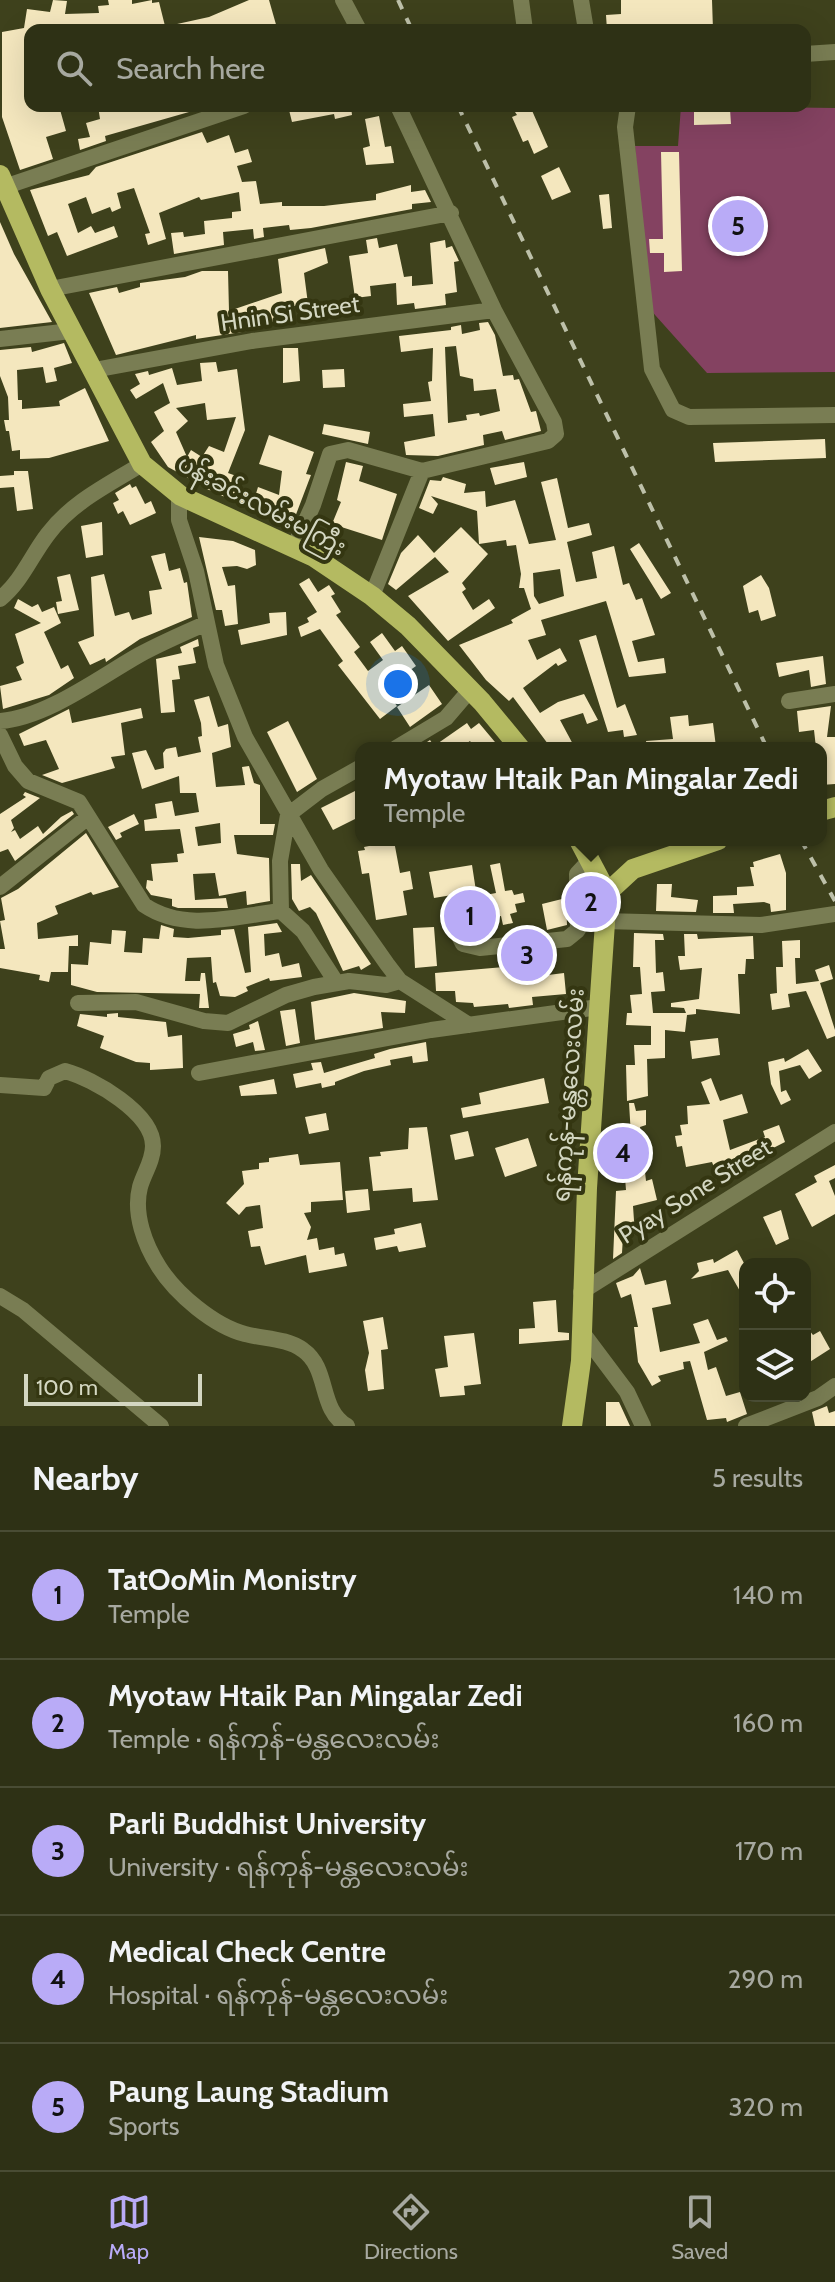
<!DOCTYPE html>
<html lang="en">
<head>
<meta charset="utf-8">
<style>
	body { margin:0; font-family:Cabin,"Noto Sans Myanmar",sans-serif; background:#3a3d22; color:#f1f3f6 }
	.controls { position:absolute; right:24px; bottom:24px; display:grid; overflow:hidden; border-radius:16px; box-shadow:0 8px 32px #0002 }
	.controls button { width:72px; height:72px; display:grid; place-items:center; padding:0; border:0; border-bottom:2px solid #494c34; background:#2e3115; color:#f1f3f6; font:40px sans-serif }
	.scale { position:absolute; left:24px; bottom:20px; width:178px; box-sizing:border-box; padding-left:8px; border:4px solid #d4d7c2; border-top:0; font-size:22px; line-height:28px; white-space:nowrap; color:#d4d7c2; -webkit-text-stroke:6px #343611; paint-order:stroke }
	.you { position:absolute; left:398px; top:684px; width:28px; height:28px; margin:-20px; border:6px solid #fff; border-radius:50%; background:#1a73e8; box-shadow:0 0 0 12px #1a73e833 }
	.badge { display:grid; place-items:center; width:52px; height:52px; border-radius:50%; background:#b9abf7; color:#111; font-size:26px; font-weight:700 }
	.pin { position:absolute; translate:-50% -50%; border:4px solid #fff; box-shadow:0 2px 8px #0006 }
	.popup { position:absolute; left:355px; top:742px; width:472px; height:104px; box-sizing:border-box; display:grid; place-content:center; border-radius:16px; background:#2e3115; filter:drop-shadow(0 2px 6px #0005); font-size:26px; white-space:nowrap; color:#a7a9a0 }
	.popup b { font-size:30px; color:#f1f3f6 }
	.popup::after { content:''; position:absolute; left:50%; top:100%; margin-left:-16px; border:16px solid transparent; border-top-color:#2e3115 }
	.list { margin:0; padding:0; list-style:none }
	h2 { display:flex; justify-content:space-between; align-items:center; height:104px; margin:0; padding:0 32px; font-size:34px }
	h2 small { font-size:26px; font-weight:400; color:#a7a9a0 }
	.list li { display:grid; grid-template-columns:52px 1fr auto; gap:24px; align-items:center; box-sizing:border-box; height:128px; padding:0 32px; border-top:2px solid #494c34 }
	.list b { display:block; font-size:30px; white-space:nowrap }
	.list p { margin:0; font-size:26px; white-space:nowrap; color:#a7a9a0 }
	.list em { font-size:26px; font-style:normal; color:#a7a9a0 }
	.icon { flex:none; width:44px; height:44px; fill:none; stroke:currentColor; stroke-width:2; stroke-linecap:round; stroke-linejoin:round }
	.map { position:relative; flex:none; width:835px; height:1426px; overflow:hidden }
	.search { position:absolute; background:#2e3115; box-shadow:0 8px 32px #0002; left:24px; right:24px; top:24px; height:88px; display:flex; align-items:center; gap:20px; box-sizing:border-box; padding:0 28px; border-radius:16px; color:#a7a9a0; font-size:30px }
	.sheet { height:744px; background:#2e3115 }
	nav { display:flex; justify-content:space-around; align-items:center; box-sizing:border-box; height:112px; border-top:2px solid #494c34; background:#2e3115; font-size:22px; color:#a7a9a0 }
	nav a { display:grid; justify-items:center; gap:4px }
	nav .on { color:#b9abf7 }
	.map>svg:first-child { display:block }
	.green { fill:#844261 }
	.building { fill:#f4e7be; fill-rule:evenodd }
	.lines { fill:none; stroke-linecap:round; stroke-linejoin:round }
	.minor { stroke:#797d53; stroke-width:16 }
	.major { stroke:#b4ba61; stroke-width:20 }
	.rail { stroke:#bdc0a9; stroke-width:4; stroke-dasharray:10 10; stroke-linecap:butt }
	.labels { text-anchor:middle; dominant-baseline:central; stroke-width:8; stroke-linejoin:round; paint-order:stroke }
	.street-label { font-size:24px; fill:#d4d7c2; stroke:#343611 }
</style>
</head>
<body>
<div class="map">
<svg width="835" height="1426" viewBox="0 0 835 1426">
	<rect width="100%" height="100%" fill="#3e411c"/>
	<!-- green -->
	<path class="green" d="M681 106 835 108V372L707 373 647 306 635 146H678Z"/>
	<!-- building -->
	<path class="building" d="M53 0 67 1 65 14 99 13 98 6 109 5 108 0H132V4L152 0V3L159 2 166 30H138L137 25 120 28V24L92 30H30L29 53H24L25 71H30V106H59L66 131 46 137 53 159 20 170 2 117V32L24 28 27 9 50 12Z
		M249 0H269L277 28 169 30 168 26 209 17Z
		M621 0H712L713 30H607L606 15 621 14Z
		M98 106H210L105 136 106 141 80 150 78 139 90 137 86 123 100 119Z
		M288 106H351L352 115 335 119 334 114 292 122Z
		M530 106 548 147 534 154 528 140 523 142 512 117 517 115 515 112Z
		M730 109 731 124 694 125V110Z
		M379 116 385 147 391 146 394 163 366 165 363 148 370 146 365 119Z
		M202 132 207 143 229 135 235 153 248 149 252 162 237 166 242 182 256 181 260 204 282 202V206H324L376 200V194L411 185V192L425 190 431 202 412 204V209L311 228 290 230 289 225 263 228 264 237 254 239 253 229 223 232 224 245 174 254 171 233 183 232 184 237 205 234 204 221 232 218V212L241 211 239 192 201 200 199 197 159 213 166 239 148 245 145 234 150 233 134 188 117 193 121 208 112 212 110 207 92 214 86 197 68 204 78 233 91 226 95 233 114 226 118 237 67 256 57 232 48 236 30 190 89 175 96 167Z
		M661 152H679L682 271 664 272V253H650L649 239H663Z
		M559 167 571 192 552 200 541 176Z
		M609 194 612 228 603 229 599 195Z
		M0 222 14 254 52 322 0 328Z
		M377 238 379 248 397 244 404 277 412 276V286L433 284 430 243 445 240 446 248 452 246 459 261 454 262 457 292 445 294 446 305 415 309 414 303 397 305 396 283 370 286 371 296 355 298 349 256 368 253 366 240Z
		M325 248 328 263 304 273 308 304 288 307 290 319 271 322V319L241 327 242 332 196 339V335L116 355 89 293 117 287 119 293 140 287V283L185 277 202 271H228L229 311 282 293 278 259Z
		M488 322 495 335 503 376 513 375 514 380 519 379 531 412 536 411 541 431 505 440 502 431 483 435 484 445 438 456 406 455 404 442 435 436 433 414 404 417 403 404 431 401 428 382 432 381 433 348 401 352 399 336 451 330V327L461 325 462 334 480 330 479 323ZM456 346 460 376 473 379 474 391 496 389 500 411 480 416 479 413 466 415 467 420 448 423 445 347Z
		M64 343 72 363 54 368 57 381 46 383 43 367 17 370 18 400H22V409L60 406 59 401 85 388 109 441 49 458 20 459V450L12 451 9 431H6L4 420H9L8 397 0 376V350L31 347 32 352Z
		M283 348H298L300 381 283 383Z
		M216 362 218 372 237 369 245 430 228 473 242 478 239 486 249 492 243 505 207 489 209 484 192 475 190 479 168 467 151 442 164 431 154 412 170 403 163 383 136 399 130 390 140 384 135 374 148 371 149 375 172 368 177 385 202 381 200 363ZM205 403 207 420 236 417 224 452 209 446 202 457 191 450 187 457 176 432 188 421 176 408Z
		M344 369 345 387 323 388 322 370Z
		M324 424 370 432 368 444 322 434Z
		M269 435 314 452 306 474 311 475 292 525 270 514 273 504 255 497 258 487 279 495 282 471 259 464Z
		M825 439 826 458 715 462 713 443Z
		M346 462 363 466 359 481 397 494 382 540 332 524 341 502 337 500Z
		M524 462 527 477 495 485 490 468Z
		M14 471H28L33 509 17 511 14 487 0 488V476L14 475Z
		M443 477 466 484 464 493 485 491 486 507 515 500 529 544 556 540 541 482 557 478 568 528 589 523 592 535 567 542 576 582 597 578 592 552 614 546 623 585 629 583 636 600 642 598 655 635 632 641 638 662 664 658 666 673 629 677 606 601 541 620 546 635 528 640 537 660 560 648 567 661 558 666 556 663 523 688 540 713 558 702 584 694 598 720 587 724 583 713 560 720 575 748H554L548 744 513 697 509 701 486 680 459 645 513 623 511 620 531 609 524 588H519L521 574 516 545 507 546 506 540 479 544 477 511 431 496 438 504 433 514 419 508 430 480 441 481ZM560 569 564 596 539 604 534 596 533 573Z
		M130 484 132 488 136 486 145 504 151 501 156 513 130 525 123 511 118 514 113 503 119 500 115 493Z
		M102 522 103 555 86 558 81 526Z
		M461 527 488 554 462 583 466 589 462 592 473 610 489 599 495 608 448 641 408 596 449 572 435 557 396 590 388 584 401 553 418 535 434 553Z
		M199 537 233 541 255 550 256 565 247 569 237 566 222 567 228 586 235 585 238 624 225 626 222 610H216Z
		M639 543 671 593 661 599 630 549Z
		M165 553 169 571 180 568 184 583 187 582 192 617 140 639 106 662 105 658 90 665 78 642 94 636 91 577 104 574 115 616 129 612 132 620 152 614 149 591 162 589 151 556Z
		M70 574 79 610 58 614 56 602 62 601 57 577Z
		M761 575 769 588 776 616 761 621 758 610 749 613 743 586Z
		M309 578 318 592 329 585 335 594 331 596 341 612 336 615 360 647 354 652 368 671 383 660 370 642 382 633 395 651 402 646 416 666 384 689 397 706 380 719 338 665 343 661 320 629 301 637 298 627 309 622 307 618 317 612 299 584Z
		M18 599 32 607 38 604 42 612 54 607 61 623 44 632 61 669 68 665 74 678 49 695 3 709 0 686 22 680 16 667 24 663 15 634 41 623 14 608Z
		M286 612 287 635 241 645 238 630 270 623 269 613Z
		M596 635 617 708 625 704 637 735 624 737 623 730 608 732 579 640Z
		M198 639 199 646 193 648 196 663 178 666 180 679 172 680 175 712 161 713 156 659 182 653 180 647Z
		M823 656 826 684 811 687 809 670 779 677 776 663Z
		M429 685 442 704 410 727 397 707Z
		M209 696 218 727 228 724 231 747 212 753 216 787 245 785 242 767 249 766 254 783 260 785V824H275L273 835H234L237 854 269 858 270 901 247 905 246 891 219 896 215 873 193 874 195 900 226 898 228 908H178L172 906V899L151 895 146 888 147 880 153 881 151 864 178 862 177 854 184 853 180 829 145 831 144 820 157 818 155 804 172 801 175 816 199 812 196 793H180L179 776 142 789 132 753 146 750 155 770 164 768 163 753 166 749 176 747 178 757 201 752 198 737 202 736 201 723 194 700ZM220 823 221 843 198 846 195 827Z
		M831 706 827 737H835V784L821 785V748H816L814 730 799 732 797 711Z
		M141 708 143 718 121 723 125 755 111 757 115 768 62 783 42 775 59 769 46 740 24 746 19 734 69 709 72 723Z
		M688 715 689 726 713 723 716 747 647 748 646 741 673 739 670 717Z
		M288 721 317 779 297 792 267 732Z
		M467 723 471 729 479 723 500 748H475L470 741 460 748 421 746 430 740 434 746Z
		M361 788V816L333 830 321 808Z
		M25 792 40 798 11 820 14 828 11 832 15 830 20 839 38 826 43 834 61 817 72 811 74 814 15 861 8 849 0 852V814L26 797 23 795Z
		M134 814 139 824 120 833 122 837 116 840 108 827Z
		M86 833 119 887 93 895 91 892 55 906 58 914 37 923 38 939 78 935V946H69L68 972H51L49 982 39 980 40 975 0 968V949H5L0 921 5 920 1 898 18 889Z
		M394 841 400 873 410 871 413 889 403 891 407 915 376 920 369 873 362 874 358 851 365 850 364 847Z
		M780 854 786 873V910L771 912 770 904 764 902 733 904 734 913H713V896L737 895V887L754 886 750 867H754L753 862Z
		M500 863 505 891 512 890 514 895 523 893 525 902 515 904 517 912 510 914 513 923 503 925 501 916 494 917 493 910 483 912 480 896 496 893 490 865Z
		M291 864H300L301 881 311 875 371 964 361 970 359 966 343 971 316 913 310 907 299 911 292 899Z
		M472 865 476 891 434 898 429 872Z
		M657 884H672L671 897 698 900 696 912 656 911Z
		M566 898 567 925 547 930 542 904Z
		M277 923 282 932 264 934 265 956 279 953 282 967 299 963 302 977 270 981 269 978 246 987 248 991 235 997 220 996 216 982 213 983 211 957 187 958 185 981H200L201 973H205L209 1008H199L200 994 97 992 71 985V964L88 965 90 942 111 944 112 930 126 931 124 952 142 953 143 938 159 939 161 925 174 929 173 937 188 938 221 935V930L234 929 245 973 251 972 248 927Z
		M434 927 437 966 415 968 413 928Z
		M634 933 663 934 664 940H655L656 973 663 972 665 991 651 992 653 1013H686L684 1008 671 1007V1003L699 999 702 968 680 970 678 956H685L684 934H697L698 939 753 936 754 959H746L745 974H738L740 1014 696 1009V1014L687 1015 685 1032 665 1030V1058L647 1059 648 1096 627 1101 626 1065H635L634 1045H651V1026L626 1025 627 1013H632L630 995 642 994 640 967H633Z
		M800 940V958H795L796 984 819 981 815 970 829 965 833 979 820 983 835 1030V1036L827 1039 806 991 788 994 790 1007 772 1010 770 994 777 993 776 967H783L782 941Z
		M538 953 540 976 564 973 566 994 532 997 533 1005 509 1008 508 1004 474 1007 473 1003 456 1002 455 991H436L435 973 504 967 503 957Z
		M354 993 406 1001 405 1013 381 1012 383 1028 315 1040 311 1002Z
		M295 1009 300 1043 286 1046 280 1011Z
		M118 1013V1017L166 1022 168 1037 182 1035 183 1068 150 1070V1063L136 1062 100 1048 104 1036 77 1026 80 1014 107 1017V1014Z
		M258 1021 265 1050 255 1051 253 1042 236 1047 233 1034 250 1029 249 1025Z
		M718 1038 720 1055 692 1059 690 1041Z
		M426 1042 428 1061 413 1063 412 1056 390 1060 391 1065 364 1071 335 1082V1085L322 1088 321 1083 296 1088 293 1074 313 1070 311 1063 321 1062 324 1073 375 1058 374 1054 390 1049Z
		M808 1049 822 1071 809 1079 800 1065 779 1071 781 1092 786 1090 791 1100 781 1105 771 1084 768 1062 784 1058 785 1062Z
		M544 1078 549 1103 463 1118 461 1108 481 1104 479 1093Z
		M711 1078 720 1101 742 1094 748 1113 723 1120 730 1150 765 1137 763 1131 779 1125 785 1142 750 1160 715 1170 712 1162 686 1167 682 1146 677 1147 675 1136 682 1135 680 1125 688 1124 687 1106 710 1104 701 1082Z
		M274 1079 277 1094 241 1096 239 1086Z
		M629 1103H634L636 1111 646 1110V1125L640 1127 646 1181 652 1179 657 1200 633 1206 635 1235 623 1236 622 1253 613 1259 616 1191 626 1190 623 1153 632 1152Z
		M326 1113 329 1130 309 1134 305 1117Z
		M427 1127 438 1200 413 1202 412 1188 373 1191 369 1157 381 1156 380 1152 408 1149 409 1128Z
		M468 1131 474 1156 455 1160 450 1135Z
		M528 1138 537 1166 505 1177 495 1148Z
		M298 1154 300 1165 340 1162 343 1200 311 1202V1212L304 1213 311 1227 307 1240 317 1238 319 1250 334 1247 335 1255 344 1253 347 1266 309 1273 306 1255 265 1265 260 1246 251 1247 248 1231 263 1228 260 1205 246 1207 239 1215 226 1203 244 1184 242 1171 259 1169V1163L269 1162V1158Z
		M835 1165V1178L829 1181 835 1196V1214L812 1227 795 1194 817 1182 814 1176Z
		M368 1189 370 1210 347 1213 345 1191Z
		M781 1210 789 1239 776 1245 763 1217Z
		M421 1223 426 1247 399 1252 397 1246 376 1250 374 1238 395 1234 394 1229Z
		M737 1250 745 1265V1300L728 1270 691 1279 699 1271 697 1263 713 1259 714 1263Z
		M640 1268 645 1285 666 1280 671 1304 652 1308 660 1352 700 1343 693 1324 708 1319 717 1340 726 1337 728 1341 704 1352 708 1370 716 1367 726 1396 740 1392 747 1414 727 1422 726 1418 707 1420 690 1361 683 1362 684 1369 658 1376 661 1381 652 1386 638 1362 634 1327H638L631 1294 621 1298 616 1283 633 1276Z
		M556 1300 558 1332 569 1333V1340L519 1344V1329L535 1328 533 1302Z
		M383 1317 388 1349 381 1350 384 1389 368 1391 365 1370 369 1353 363 1321Z
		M805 1325 813 1335 820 1331 830 1349 805 1365Z
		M474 1333 481 1384 464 1386 465 1395 440 1397 435 1369 448 1367 444 1336Z
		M606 1402H619L630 1426H606Z
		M827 1406 829 1413 835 1411V1426H815L812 1412Z"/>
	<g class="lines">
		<!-- minor -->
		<path class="minor" d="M343 0 359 30
			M521 0 525 30
			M581 0 586 30
			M805 54 835 52
			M628 106 625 127 652 369 673 410 689 417 835 415
			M4 187 244 106
			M50 289 451 213
			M0 339 71 331
			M94 370 252 341 494 310
			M179 495V520L196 571 216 665 245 737 321 870 387 964 400 981 469 1025
			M294 547 313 505 330 454 348 450 422 471
			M372 596 422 471 548 441 556 434 554 422 494 310 398 106
			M0 599C22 581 31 556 48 534 72 502 108 485 142 464
			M789 701 835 694
			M0 721C46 718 100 677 139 655 161 643 184 633 207 623
			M0 735 15 766 28 781 79 802 144 905C185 933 235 916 281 911L303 931 336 982
			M396 748 446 718 470 690
			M0 887 87 818
			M454 903 457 932 463 944 480 948 567 939 578 930 577 874 590 860
			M281 911 280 861 288 815 322 789 361 767
			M603 921 761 925 835 914
			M78 1003 136 1002 204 1021 228 1023 286 995 314 987 349 981 386 985 400 981
			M199 1073 431 1030 599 1007
			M0 1085 44 1088 49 1078 65 1071C94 1079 153 1113 153 1146 153 1161 144 1173 140 1187 133 1214 145 1245 159 1267 176 1294 214 1326 245 1334 264 1339 287 1338 303 1350 330 1369 318 1409 347 1426
			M581 1292 835 1132
			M0 1296 23 1310 161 1426
			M582 1332 627 1392 643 1426
			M746 1426 818 1398 835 1386"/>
		<!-- major -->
		<path class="major" d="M0 175 50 289 142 464 181 496 314 557 372 596 408 626 482 702 520 748
			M821 811 835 807
			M579 840 607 893
			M572 1426 581 1361 587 1188 607 893 633 869 718 840"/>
		<!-- rail -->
		<path class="rail" d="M398 0 412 30
			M458 106 767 748
			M801 840 835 901"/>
	</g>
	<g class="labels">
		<!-- street labels -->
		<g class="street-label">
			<text transform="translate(290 313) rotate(-8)">Hnin Si Street</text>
			<text transform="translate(262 505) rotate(28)">ပန်းခင်းလမ်းမကြီး</text>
			<text transform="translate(568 1095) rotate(-86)">ရန်ကုန်-မန္တလေးလမ်း</text>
			<text transform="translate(695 1191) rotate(-32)">Pyay Sone Street</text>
		</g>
	</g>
</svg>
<div class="controls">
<button><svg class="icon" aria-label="locate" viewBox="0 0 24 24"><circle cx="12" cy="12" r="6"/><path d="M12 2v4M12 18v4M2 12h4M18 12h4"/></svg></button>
<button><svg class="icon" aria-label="layers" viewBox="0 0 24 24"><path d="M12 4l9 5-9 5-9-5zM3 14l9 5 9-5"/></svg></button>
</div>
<div class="scale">100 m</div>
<div class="you"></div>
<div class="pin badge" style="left:470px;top:916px">1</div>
<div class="pin badge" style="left:591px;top:902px">2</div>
<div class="popup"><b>Myotaw Htaik Pan Mingalar Zedi</b>Temple</div>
<div class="pin badge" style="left:527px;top:955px">3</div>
<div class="pin badge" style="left:623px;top:1153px">4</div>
<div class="pin badge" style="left:738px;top:226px">5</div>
<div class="search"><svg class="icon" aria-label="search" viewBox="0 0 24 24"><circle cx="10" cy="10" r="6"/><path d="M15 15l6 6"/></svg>Search here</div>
</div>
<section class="sheet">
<h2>Nearby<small>5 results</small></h2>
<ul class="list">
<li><span class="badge">1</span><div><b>TatOoMin Monistry</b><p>Temple</p></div><em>140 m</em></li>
<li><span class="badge">2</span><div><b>Myotaw Htaik Pan Mingalar Zedi</b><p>Temple · ရန်ကုန်-မန္တလေးလမ်း</p></div><em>160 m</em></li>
<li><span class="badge">3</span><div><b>Parli Buddhist University</b><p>University · ရန်ကုန်-မန္တလေးလမ်း</p></div><em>170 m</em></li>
<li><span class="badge">4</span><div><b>Medical Check Centre</b><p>Hospital · ရန်ကုန်-မန္တလေးလမ်း</p></div><em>290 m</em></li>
<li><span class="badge">5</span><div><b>Paung Laung Stadium</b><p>Sports</p></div><em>320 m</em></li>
</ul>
</section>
<nav>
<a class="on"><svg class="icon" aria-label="map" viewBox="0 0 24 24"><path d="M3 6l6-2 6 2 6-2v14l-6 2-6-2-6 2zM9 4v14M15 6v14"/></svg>Map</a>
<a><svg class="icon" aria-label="directions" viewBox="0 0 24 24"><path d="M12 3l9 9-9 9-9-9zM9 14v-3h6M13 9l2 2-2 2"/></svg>Directions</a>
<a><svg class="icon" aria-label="saved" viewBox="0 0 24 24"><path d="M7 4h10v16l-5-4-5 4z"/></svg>Saved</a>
</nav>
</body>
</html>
